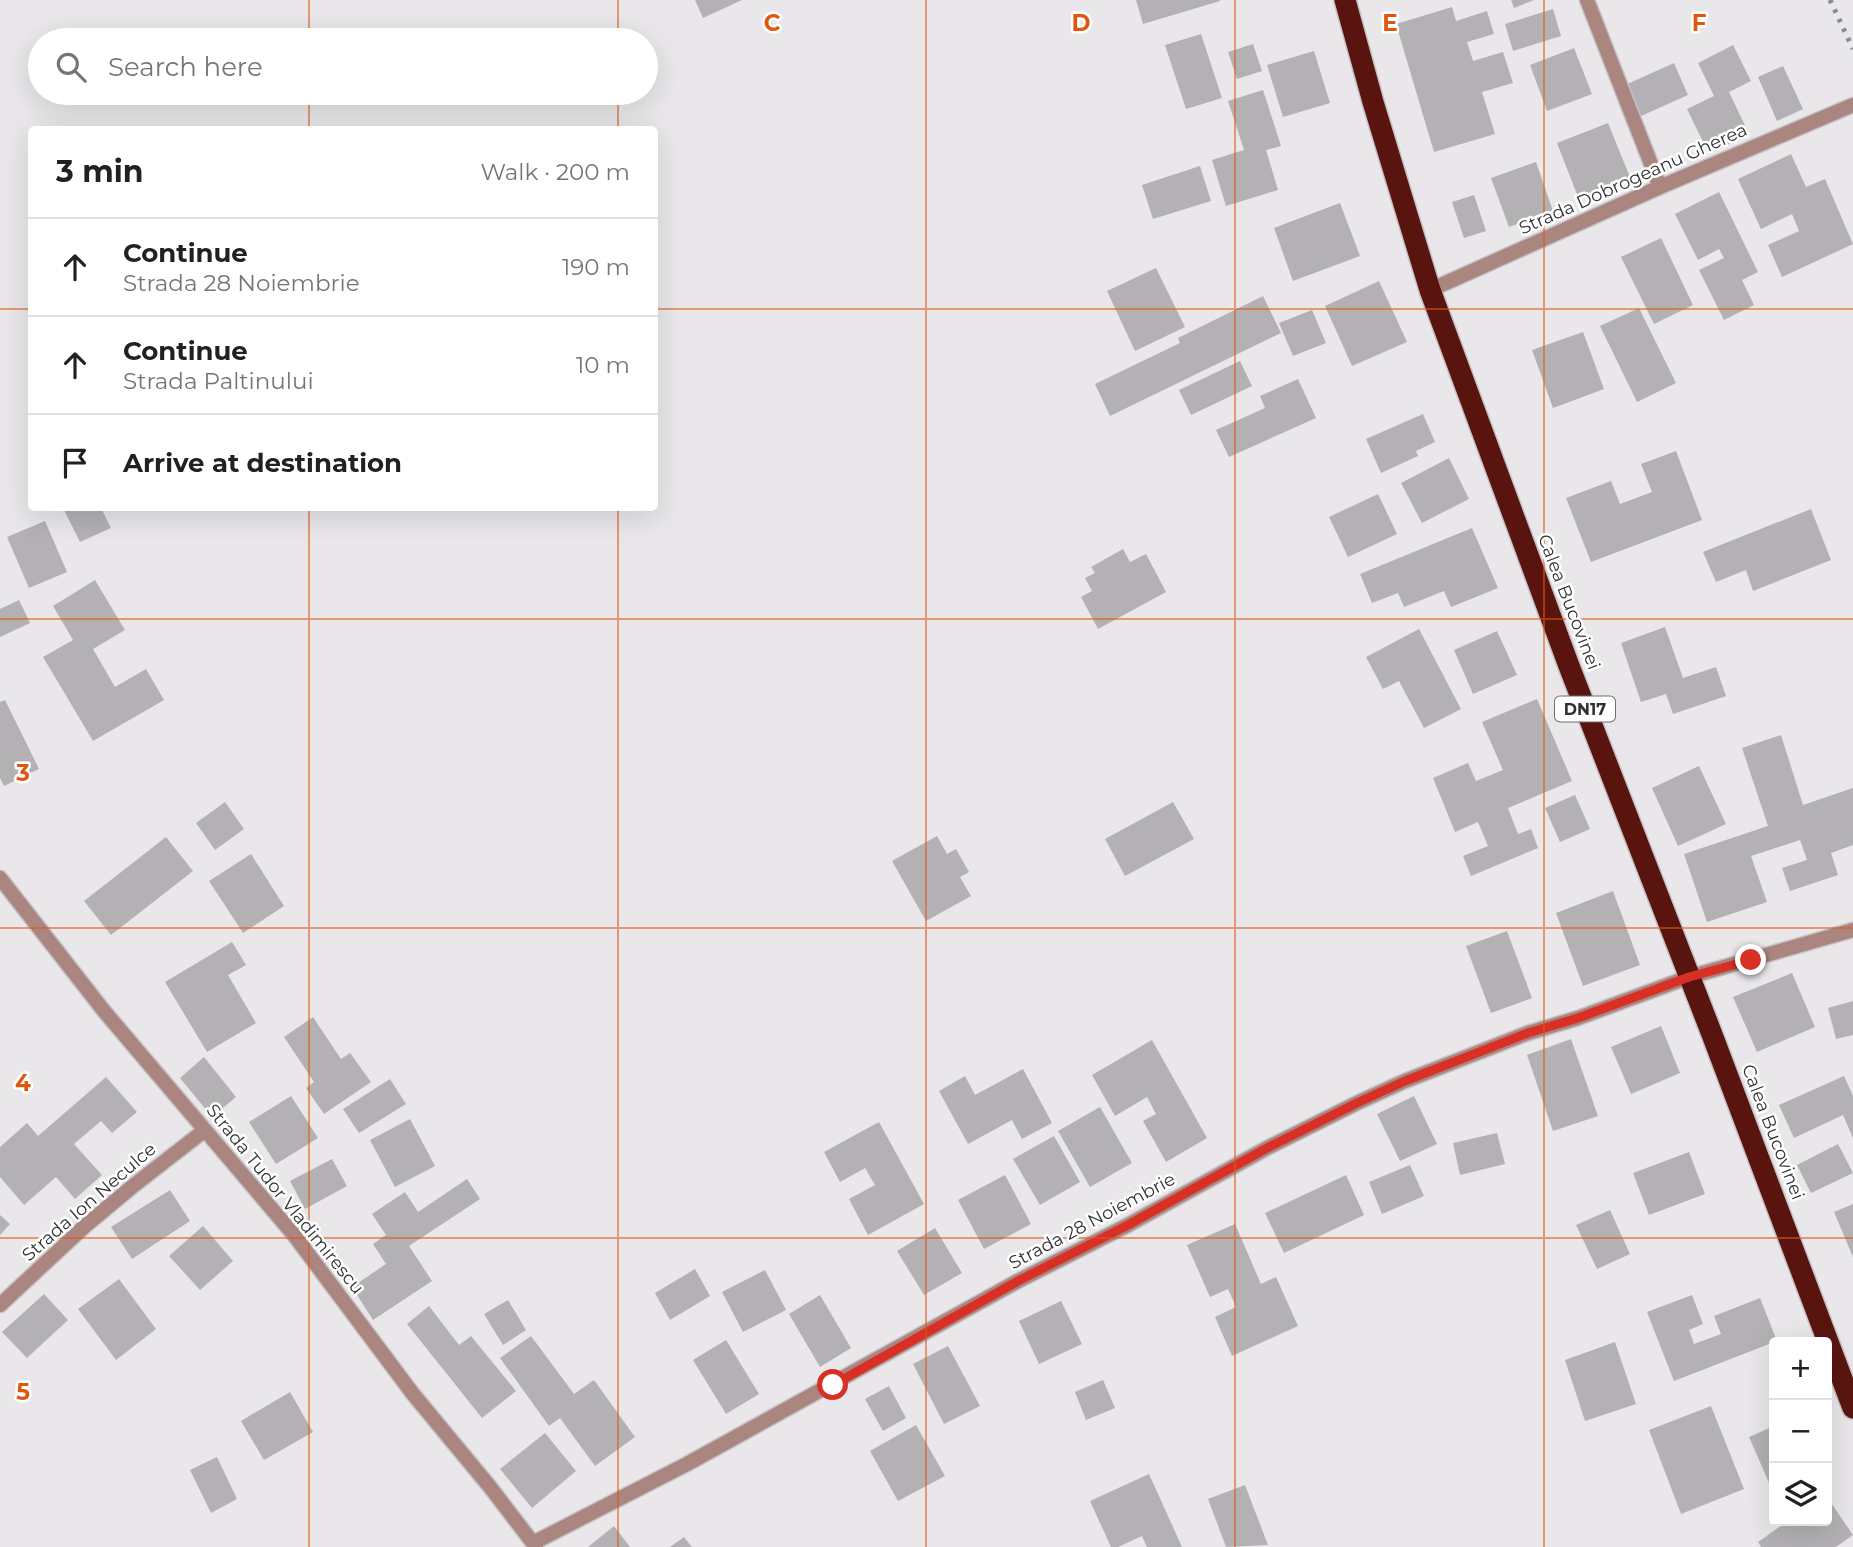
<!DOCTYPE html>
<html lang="en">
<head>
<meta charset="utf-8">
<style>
	body { margin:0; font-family:Montserrat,sans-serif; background:#f2f2f2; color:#202124 }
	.controls { position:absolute; right:21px; bottom:21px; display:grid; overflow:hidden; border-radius:7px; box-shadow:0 7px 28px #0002 }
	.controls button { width:63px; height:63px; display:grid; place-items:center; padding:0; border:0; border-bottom:2px solid #e0e0e0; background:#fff; color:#202124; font:35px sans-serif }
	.stop { position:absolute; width:21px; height:21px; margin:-16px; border:5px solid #d93025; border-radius:50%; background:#fff }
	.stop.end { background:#d93025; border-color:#fff; box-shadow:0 2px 7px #0008 }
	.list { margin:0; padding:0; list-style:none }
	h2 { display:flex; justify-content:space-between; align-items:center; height:91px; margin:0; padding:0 28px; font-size:30px }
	h2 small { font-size:23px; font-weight:400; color:#757577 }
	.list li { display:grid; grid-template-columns:46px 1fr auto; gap:21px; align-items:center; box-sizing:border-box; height:98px; padding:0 28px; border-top:2px solid #e0e0e0 }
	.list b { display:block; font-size:26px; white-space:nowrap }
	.list p { margin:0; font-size:23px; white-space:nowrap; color:#757577 }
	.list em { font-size:23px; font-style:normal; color:#757577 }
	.icon { flex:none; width:38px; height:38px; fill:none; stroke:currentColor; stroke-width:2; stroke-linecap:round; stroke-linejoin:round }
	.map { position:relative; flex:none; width:1853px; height:1547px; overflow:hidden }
	.search { position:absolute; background:#fff; box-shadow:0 7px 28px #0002; left:28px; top:28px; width:630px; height:77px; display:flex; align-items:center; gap:18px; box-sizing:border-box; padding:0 24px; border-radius:38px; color:#757577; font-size:26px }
	.panel { position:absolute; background:#fff; box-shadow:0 7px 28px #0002; left:28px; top:126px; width:630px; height:385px; border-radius:7px }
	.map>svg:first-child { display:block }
	.building { fill:#b3b1b4 }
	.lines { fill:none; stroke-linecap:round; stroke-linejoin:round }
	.street-casing { stroke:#c4c2c5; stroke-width:17 }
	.highway-casing { stroke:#c4c2c5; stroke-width:24 }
	.street { stroke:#ab8580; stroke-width:14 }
	.highway { stroke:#5a1410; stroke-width:21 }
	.rail { stroke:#8b8a8c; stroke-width:5; stroke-dasharray:3.5 7; stroke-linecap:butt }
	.route { stroke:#d93025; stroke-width:9 }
	.grid { fill:none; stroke:#df570e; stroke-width:2; stroke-opacity:0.55 }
	.labels { text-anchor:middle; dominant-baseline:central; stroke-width:5; stroke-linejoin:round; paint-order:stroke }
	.shield { fill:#fff; stroke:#6f6e70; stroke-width:2 }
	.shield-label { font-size:16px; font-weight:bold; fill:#313032 }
	.street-label { font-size:18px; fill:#313032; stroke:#fff }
	.grid-label { font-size:23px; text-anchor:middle; font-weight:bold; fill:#df570e; stroke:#fff; stroke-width:5; stroke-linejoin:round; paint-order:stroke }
</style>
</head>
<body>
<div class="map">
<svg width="1853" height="1547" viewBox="0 0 1853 1547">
	<rect width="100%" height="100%" fill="#e9e7ea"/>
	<!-- building -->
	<path class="building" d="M695 0H742L703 18Z
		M1136 0H1220V1L1143 24Z
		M1511 0H1534L1514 8Z
		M1452 7 1456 21 1487 11 1494 34 1467 42 1473 61 1503 52 1513 83 1482 92 1495 134 1434 152 1396 24Z
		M1553 9 1561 36 1513 51 1505 24Z
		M1201 34 1222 98 1186 109 1165 45Z
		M1253 44 1262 71 1237 79 1228 52Z
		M1733 45 1751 81 1729 92 1749 134 1709 154 1687 109 1714 96 1698 63Z
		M1574 48 1592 94 1547 111 1530 65Z
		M1314 51 1330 103 1283 117 1267 65Z
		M1674 63 1688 95 1639 117 1625 85Z
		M1783 66 1803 109 1777 121 1758 77Z
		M1263 90 1281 146 1266 150 1278 190 1226 206 1212 160 1244 150 1228 101Z
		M1608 123 1630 177 1578 197 1557 143Z
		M1791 154 1806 187 1825 179 1853 244 1782 277 1768 245 1799 231 1792 214 1761 229 1738 179Z
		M1536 162 1553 211 1509 227 1491 178Z
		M1200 166 1211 201 1153 219 1142 185Z
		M1719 192 1758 272 1742 280 1754 305 1724 320 1699 270 1724 258 1719 249 1698 260 1675 214Z
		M1474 195 1486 231 1464 238 1452 202Z
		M1340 203 1360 256 1293 281 1274 228Z
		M1661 238 1693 305 1654 324 1621 257Z
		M1156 268 1185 327 1135 351 1107 291Z
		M1379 281 1407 342 1352 366 1325 306Z
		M1263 296 1281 333 1110 416 1095 384 1180 343 1178 338Z
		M1639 308 1676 383 1637 402 1600 326Z
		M1312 310 1326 343 1293 356 1279 323Z
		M1583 332 1604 389 1553 408 1532 350Z
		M1240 361 1252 386 1191 415 1179 390Z
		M1298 379 1316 418 1229 457 1216 430 1265 408 1260 396Z
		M1423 414 1435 442 1416 451 1418 456 1381 473 1366 439Z
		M1676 451 1702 520 1591 562 1566 498 1611 481 1620 504 1652 492 1641 464Z
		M1449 458 1469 499 1422 523 1401 483Z
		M1378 494 1397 534 1348 557 1329 517Z
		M63 508H101L111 528 80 542Z
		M1811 509 1831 560 1753 591 1746 570 1716 582 1703 552Z
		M45 521 67 572 29 588 7 537Z
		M1472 528 1498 588 1451 607 1444 591 1404 607 1398 593 1372 603 1360 574Z
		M1123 549 1130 562 1146 554 1166 592 1098 629 1081 597 1092 591 1085 578 1095 573 1091 567Z
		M95 580 125 630 93 649 115 687 146 669 164 700 93 741 43 657 73 640 53 606Z
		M19 600 30 623 0 637V609Z
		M1665 627 1683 678 1716 667 1726 696 1673 714 1666 694 1641 702 1621 643Z
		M1419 629 1461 709 1424 728 1399 681 1383 689 1366 657Z
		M1497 631 1517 675 1473 694 1454 650Z
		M1537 699 1572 781 1508 808 1518 834 1531 829 1538 848 1471 876 1463 856 1488 846 1478 822 1455 832 1433 778 1468 763 1476 781 1503 770 1482 722Z
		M5 700 39 769 4 786 0 778V702Z
		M1781 735 1803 805 1853 788V845L1831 853 1838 875 1790 891 1782 868 1807 860 1800 840 1751 856 1767 902 1707 922 1684 854 1768 826 1742 748Z
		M1699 766 1726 824 1678 846 1652 788Z
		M1575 795 1590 829 1560 842 1545 808Z
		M225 802 244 829 215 850 196 823Z
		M1173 802 1194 839 1125 876 1105 839Z
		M937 836 947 854 956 849 969 872 960 877 971 896 926 921 892 861Z
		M166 837 193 871 111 935 84 901Z
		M251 854 284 906 243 933 209 881Z
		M1613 891 1640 965 1583 986 1556 913Z
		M1507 931 1532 998 1491 1013 1466 946Z
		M232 942 246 965 228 975 256 1023 207 1052 165 982Z
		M1792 973 1815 1027 1757 1052 1733 997Z
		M1853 1001V1035L1836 1039 1828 1008Z
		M313 1017 341 1059 350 1053 371 1082 324 1114 306 1088 314 1082 284 1037Z
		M1661 1026 1680 1073 1631 1094 1611 1047Z
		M1571 1039 1598 1116 1553 1131 1527 1055Z
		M1152 1040 1207 1138 1166 1162 1143 1121 1156 1114 1147 1097 1115 1116 1092 1075Z
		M204 1057 236 1097 212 1117 180 1078Z
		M1023 1069 1052 1123 1022 1139 1012 1120 968 1144 939 1091 965 1076 975 1095Z
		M1844 1076 1853 1096V1138L1843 1115 1794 1138 1779 1105Z
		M106 1077 137 1112 112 1133 101 1121 74 1144 102 1175 75 1199 56 1177 24 1205 0 1177V1147L27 1123 38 1136Z
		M390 1079 406 1104 359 1133 343 1109Z
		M291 1096 318 1138 276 1164 249 1122Z
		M1414 1096 1437 1144 1400 1161 1377 1114Z
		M1100 1107 1132 1163 1090 1187 1058 1131Z
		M410 1119 435 1166 395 1187 370 1140Z
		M879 1122 924 1204 868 1235 849 1199 875 1185 865 1168 840 1182 824 1152Z
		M1497 1133 1505 1164 1460 1175 1453 1143Z
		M1054 1136 1080 1182 1040 1205 1013 1159Z
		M1838 1144 1853 1173 1811 1193 1797 1165Z
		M1689 1152 1705 1194 1649 1215 1633 1173Z
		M332 1159 347 1186 305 1209 290 1181Z
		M1410 1165 1424 1196 1382 1214 1369 1182Z
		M1005 1175 1031 1224 984 1249 958 1200Z
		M1346 1175 1364 1215 1284 1253 1265 1213Z
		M467 1179 480 1199 409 1246 432 1281 373 1320 352 1287 386 1264 373 1244 386 1235 372 1214 405 1192 418 1212Z
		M170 1190 190 1221 132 1259 111 1227Z
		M1853 1204V1257L1834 1212Z
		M1610 1210 1630 1254 1597 1269 1576 1225Z
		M0 1215 10 1224 0 1235Z
		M1235 1224 1261 1284 1276 1277 1298 1326 1232 1356 1215 1317 1236 1307 1228 1289 1210 1297 1187 1245Z
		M203 1226 233 1261 200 1290 169 1256Z
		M935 1228 962 1273 924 1295 897 1251Z
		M695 1269 710 1296 670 1320 655 1293Z
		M765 1270 786 1310 743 1332 722 1292Z
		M119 1279 156 1329 116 1360 78 1309Z
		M44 1294 68 1320 27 1358 2 1332Z
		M820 1295 851 1348 820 1367 789 1314Z
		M1692 1295 1703 1324 1689 1330 1694 1344 1721 1334 1714 1316 1760 1298 1777 1341 1674 1381 1647 1312Z
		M508 1300 526 1330 503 1345 484 1314Z
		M1061 1301 1082 1344 1039 1364 1019 1321Z
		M429 1306 459 1345 471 1336 516 1391 482 1418 407 1324Z
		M531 1336 574 1394 594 1380 635 1437 595 1466 560 1418 549 1426 500 1358Z
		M726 1340 759 1394 726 1414 693 1360Z
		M1615 1342 1636 1404 1585 1421 1565 1360Z
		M948 1346 980 1406 944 1424 913 1364Z
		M1103 1380 1115 1408 1086 1420 1075 1392Z
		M889 1386 906 1418 883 1431 865 1399Z
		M290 1392 313 1432 264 1460 241 1421Z
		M1711 1406 1744 1489 1681 1514 1649 1430Z
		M916 1425 945 1476 898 1501 870 1451Z
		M1774 1426V1484L1770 1485 1749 1437Z
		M545 1433 576 1471 532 1508 500 1469Z
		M217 1457 237 1499 211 1513 190 1470Z
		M1149 1474 1182 1547H1147L1142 1536 1118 1547H1111L1090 1501Z
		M1245 1485 1268 1545 1226 1547 1208 1499Z
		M1827 1497 1853 1535 1836 1547H1761L1758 1542 1788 1521H1827Z
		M614 1526 630 1547H588Z
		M684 1537 692 1547H670Z"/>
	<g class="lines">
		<defs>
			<path id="street" d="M1587 0 1660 187
				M1430 290 1660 187 1853 105
				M0 878 104 1011 294 1235 413 1394 490 1487 536 1547
				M0 1305 85 1226 133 1186 205 1130
				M533 1543 687 1464 1018 1281 1128 1225 1267 1148 1359 1102 1405 1081 1528 1033 1578 1018 1689 977 1853 930"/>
			<path id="highway" d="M1345 0 1373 102 1430 290 1569 666 1713 1037 1853 1408"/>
		</defs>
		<!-- street casing -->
		<use href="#street" class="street-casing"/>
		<!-- highway casing -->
		<use href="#highway" class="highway-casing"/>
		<!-- street -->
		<use href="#street" class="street"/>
		<!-- highway -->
		<use href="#highway" class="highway"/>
		<!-- rail -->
		<path class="rail" d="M1830 0 1853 49"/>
	</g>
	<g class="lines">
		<!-- route -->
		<path class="route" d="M833 1385 1018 1281 1128 1225 1267 1148 1359 1102 1405 1081 1528 1033 1578 1018 1689 977 1751 960"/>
	</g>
	<!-- grid -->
	<path class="grid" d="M309 0V40M618 0V40M926 0V1547M1235 0V1547M1544 0V1547M309 93V130M618 93V130M0 309H32M654 309H1853M309 508V1547M618 508V1547M0 619H1853M0 928H1853M0 1238H1853"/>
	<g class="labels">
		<!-- shield labels -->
		<rect class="shield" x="1555" y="696.5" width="60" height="25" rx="5"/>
		<g class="shield-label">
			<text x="1585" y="709">DN17</text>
		</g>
		<!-- street labels -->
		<g class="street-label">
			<text transform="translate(1633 179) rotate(-24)">Strada Dobrogeanu Gherea</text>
			<text transform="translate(1569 602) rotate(69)">Calea Bucovinei</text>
			<text transform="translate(1773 1132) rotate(69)">Calea Bucovinei</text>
			<text transform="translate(285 1199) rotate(51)">Strada Tudor Vladimirescu</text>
			<text transform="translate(89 1202) rotate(-41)">Strada Ion Neculce</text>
			<text transform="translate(1092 1221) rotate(-28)">Strada 28 Noiembrie</text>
		</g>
	</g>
	<g class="grid-label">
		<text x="772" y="31">C</text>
		<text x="1081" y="31">D</text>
		<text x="1390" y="31">E</text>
		<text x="1699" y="31">F</text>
		<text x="23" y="781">3</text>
		<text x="23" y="1091">4</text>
		<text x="23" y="1400">5</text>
	</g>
</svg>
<div class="controls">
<button>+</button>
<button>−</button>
<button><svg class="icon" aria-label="layers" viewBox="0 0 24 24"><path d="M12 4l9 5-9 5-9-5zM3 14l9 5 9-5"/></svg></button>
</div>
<div class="stop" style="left:833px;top:1385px"></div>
<div class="stop end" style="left:1751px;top:960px"></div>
<div class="search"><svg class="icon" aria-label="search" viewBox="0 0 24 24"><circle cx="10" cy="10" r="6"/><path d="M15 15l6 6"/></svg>Search here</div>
<section class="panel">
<h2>3 min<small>Walk · 200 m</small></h2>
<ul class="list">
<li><svg class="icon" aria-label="ahead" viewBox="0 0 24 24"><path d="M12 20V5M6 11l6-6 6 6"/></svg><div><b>Continue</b><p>Strada 28 Noiembrie</p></div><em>190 m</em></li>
<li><svg class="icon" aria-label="ahead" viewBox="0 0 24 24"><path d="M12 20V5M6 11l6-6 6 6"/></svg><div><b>Continue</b><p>Strada Paltinului</p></div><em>10 m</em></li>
<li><svg class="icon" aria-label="arrive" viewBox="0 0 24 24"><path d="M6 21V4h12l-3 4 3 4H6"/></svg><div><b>Arrive at destination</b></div></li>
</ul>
</section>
</div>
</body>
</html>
